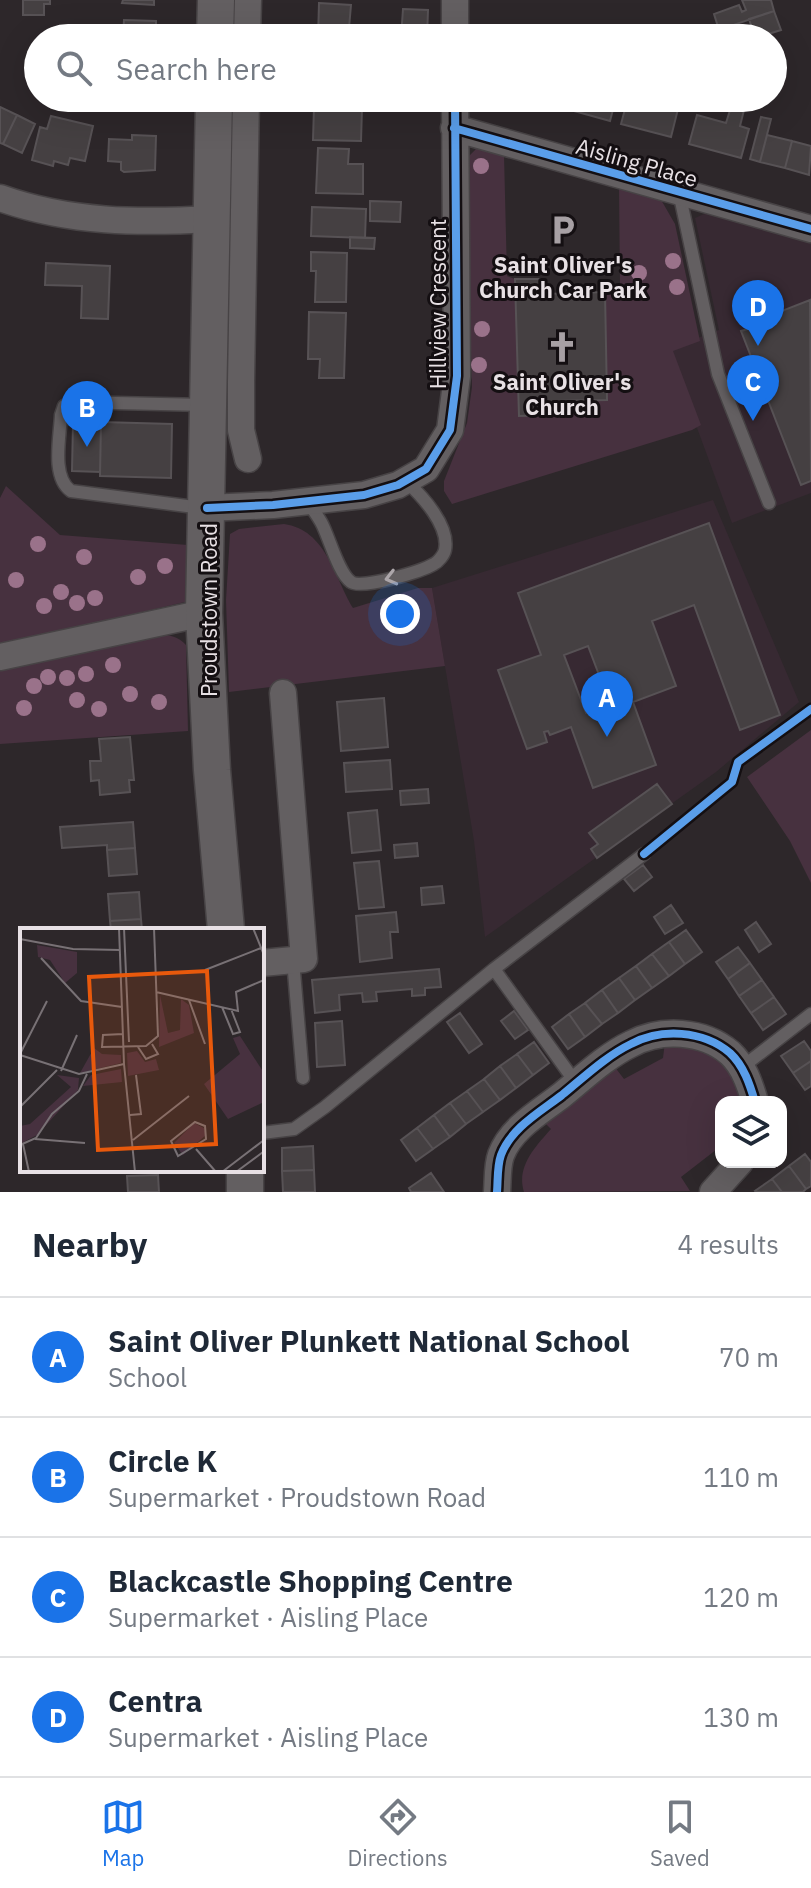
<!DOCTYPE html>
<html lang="en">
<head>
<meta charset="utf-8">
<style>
	body { margin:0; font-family:"IBM Plex Sans",sans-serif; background:#f6f6f7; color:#1f2937 }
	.controls { position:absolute; right:24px; bottom:24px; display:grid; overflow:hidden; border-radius:16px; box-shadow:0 8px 32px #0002 }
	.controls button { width:72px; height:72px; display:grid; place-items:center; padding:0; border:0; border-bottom:2px solid #e0e1e3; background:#fff; color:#1f2937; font:40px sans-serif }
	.you { position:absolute; left:400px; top:614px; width:28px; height:28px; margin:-20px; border:6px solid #fff; border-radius:50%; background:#1a73e8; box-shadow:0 0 0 12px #1a73e833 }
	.badge { display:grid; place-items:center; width:52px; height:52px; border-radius:50%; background:#1a73e8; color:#fff; font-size:26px; font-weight:700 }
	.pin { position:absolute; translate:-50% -66px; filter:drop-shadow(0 2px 4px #0008) }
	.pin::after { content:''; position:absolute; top:42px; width:28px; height:24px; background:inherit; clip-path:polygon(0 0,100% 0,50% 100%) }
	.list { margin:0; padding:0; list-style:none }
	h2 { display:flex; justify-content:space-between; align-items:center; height:104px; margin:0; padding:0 32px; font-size:34px }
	h2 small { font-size:26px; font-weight:400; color:#747a83 }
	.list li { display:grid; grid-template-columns:52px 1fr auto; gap:24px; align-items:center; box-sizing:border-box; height:120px; padding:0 32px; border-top:2px solid #e0e1e3 }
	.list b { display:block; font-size:30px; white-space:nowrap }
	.list p { margin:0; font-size:26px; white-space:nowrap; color:#747a83 }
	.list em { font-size:26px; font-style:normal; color:#747a83 }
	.icon { flex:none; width:44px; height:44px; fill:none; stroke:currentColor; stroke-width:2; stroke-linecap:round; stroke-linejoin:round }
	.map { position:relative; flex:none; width:811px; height:1192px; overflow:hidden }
	.search { position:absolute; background:#fff; box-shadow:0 8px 32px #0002; left:24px; right:24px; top:24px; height:88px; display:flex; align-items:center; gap:20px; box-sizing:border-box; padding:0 28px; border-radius:44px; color:#747a83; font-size:30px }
	.sheet { height:584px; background:#fff }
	nav { display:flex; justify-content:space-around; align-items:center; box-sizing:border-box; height:112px; border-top:2px solid #e0e1e3; background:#fff; font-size:22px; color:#747a83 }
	nav a { display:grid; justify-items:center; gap:4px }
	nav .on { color:#1a73e8 }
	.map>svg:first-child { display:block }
	.built { fill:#372932 }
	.green { fill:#47313f }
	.building { fill:#454042; stroke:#575255; stroke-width:2; fill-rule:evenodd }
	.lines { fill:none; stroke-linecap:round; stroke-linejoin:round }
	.service-casing { stroke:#474345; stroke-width:15 }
	.minor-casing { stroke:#474345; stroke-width:29 }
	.secondary-casing { stroke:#474345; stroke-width:39 }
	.service { stroke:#635f61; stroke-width:12 }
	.minor { stroke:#635f61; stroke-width:26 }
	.secondary { stroke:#635f61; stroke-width:36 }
	.cycleway-casing { stroke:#140f12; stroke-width:13 }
	.cycleway { stroke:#5a9eea; stroke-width:8 }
	.tree { fill:#9a728a }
	.oneway { stroke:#aca6aa }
	.labels { text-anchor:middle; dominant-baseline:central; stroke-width:6; stroke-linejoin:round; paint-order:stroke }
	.street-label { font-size:22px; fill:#e8e1e5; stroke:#140f12 }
	.poi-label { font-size:22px; font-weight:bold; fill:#e8e1e5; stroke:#140f12 }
	.inset-road { fill:none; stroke:#787175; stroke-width:2 }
	.view { fill:#e8590c; fill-opacity:0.15; stroke:#e8590c; stroke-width:4 }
	.inset-edge { fill:none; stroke:#e8e1e5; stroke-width:4 }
</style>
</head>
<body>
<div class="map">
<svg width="811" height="1192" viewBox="0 0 811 1192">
	<rect width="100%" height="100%" fill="#2d272a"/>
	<!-- built -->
	<path class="built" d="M711 211 811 242V493L732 523 668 349 719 330 695 218Z
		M713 500 799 702 716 772 485 937 474 841 432 588Z"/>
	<!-- green -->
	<path class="green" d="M476 149 504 155 507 276 515 279 519 416 556 415V401L607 400 605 287 620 286 619 184 660 198 675 224 700 341 673 351 701 425 692 430 452 504 444 491V481L467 423 472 387 466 168 469 156Z
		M6 486 60 535 188 545 185 602 0 645V498Z
		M284 524C326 530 334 576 353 608L418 588H432L445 666 229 692 226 600 230 534 239 529Z
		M159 635C170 635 178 636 186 645L188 731 0 744V669Z
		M811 730V883L790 841 747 777Z
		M665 1042 689 1044 725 1063 746 1102H721V1146L681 1177 690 1191 524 1192C516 1167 535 1147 551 1129L540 1118 614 1066 624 1079 663 1058Z"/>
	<!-- building -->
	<path class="building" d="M23 0H50V4H44V15H23Z
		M123 0H154V5L122 3Z
		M742 0H771L774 11 719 30 714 14 739 5 742 12 746 10Z
		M319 3 351 5 349 28 361 29 360 38H318Z
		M403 9 428 10 427 38H401Z
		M774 11 781 30 755 38 749 19Z
		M124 20 156 21V38H123Z
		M558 98H616L610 121 556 106Z
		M628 98H647V100L678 109 671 137 621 124Z
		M0 107 17 115 3 144 0 143Z
		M314 107 362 108 361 141 313 140Z
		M731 107 744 110 740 126 749 129 741 158 689 144 697 115 726 123Z
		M17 115 35 124 22 153 3 144Z
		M51 116 93 126 85 161 70 158 68 165 54 161 53 166 32 160 40 127 47 129Z
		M761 117 771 119 760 162 750 159Z
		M132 135 156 136 155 170 124 172 121 170V162L108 161 109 139 132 140Z
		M767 135 792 141 785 168 760 162Z
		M792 141 811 146 809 175 785 168Z
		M318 148 349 149 348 164H363V194L316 193Z
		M370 201 401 202 400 222 370 221Z
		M312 207 366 209 365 238 311 236Z
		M350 237 375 238 374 249 350 248Z
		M311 252 347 253 346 302H315L316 271H311Z
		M46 263 110 266 108 319 81 318 82 286 45 285Z
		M515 279H544V294L605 292 607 400 556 401 557 415 519 416Z
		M810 300 811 481 801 485 741 331 748 329 746 325Z
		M309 312 346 313 344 378H319L320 359H308Z
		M101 422 172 424 171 478 100 476Z
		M73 423 101 424 100 472 72 471Z
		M709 523 780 715 740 730 694 605 652 621 676 686 633 702 656 765 593 788 571 727 550 735 548 731 544 732 547 742 527 749 498 670 541 655 518 593ZM588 646 610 704 586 713 564 655Z
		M384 698 388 747 341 751 337 702Z
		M130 737 134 780H129L130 792 100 795 99 780 91 781 90 761H101L99 739Z
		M390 760 392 789 346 792 344 763Z
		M657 784 672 804 597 858 591 849 598 844 589 833Z
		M428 789 429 803 401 805 400 791Z
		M377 810 381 850 352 853 348 813Z
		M133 822 135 848 107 850V845L62 848 60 827Z
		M417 843 418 856 395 858 394 845Z
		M135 848 137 874 109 876 107 850Z
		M379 861 384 907 359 909 354 863Z
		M643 865 652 877 634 891 624 879Z
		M442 886 444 903 422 905 421 888Z
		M139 892 141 919 110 921 108 894Z
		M671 905 683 923 665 934 654 917Z
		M396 912 398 932H390L392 958 360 962 356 916Z
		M141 919 142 930H111L110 921Z
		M756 922 771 944 759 952 745 930Z
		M686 930 702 952 685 964 669 942Z
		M669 942 685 964 669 976 652 954Z
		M738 947 750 963 728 979 716 962Z
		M652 954 669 976 652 988 636 966Z
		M750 963 762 980 739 996 728 979Z
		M636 966 652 988 635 1000 619 978Z
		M439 969 441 987 425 988V995L412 996V989L376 992 377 1001 363 1002 362 993 339 995 340 1010 315 1013 312 980Z
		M619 978 635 1000 618 1013 602 990Z
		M762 980 774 997 751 1013 739 996Z
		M602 990 618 1013 602 1024 585 1003Z
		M774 997 786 1014 763 1030 751 1013Z
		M585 1003 602 1024 585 1037 569 1014Z
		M514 1011 528 1030 515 1039 501 1021Z
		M460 1013 482 1044 469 1053 447 1022Z
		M569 1014 585 1037 568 1049 552 1027Z
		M342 1021 345 1065 317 1067 315 1023Z
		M804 1041 811 1051V1061L793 1073 781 1056Z
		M534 1042 549 1063 533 1075 517 1054Z
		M517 1054 533 1075 516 1088 500 1066Z
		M811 1061V1086L805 1090 793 1073Z
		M500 1066 516 1088 500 1100 484 1079Z
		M484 1079 500 1100 483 1112 467 1091Z
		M467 1091 483 1112 466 1124 450 1103Z
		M450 1103 466 1124 450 1137 434 1115Z
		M434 1115 450 1137 433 1149 417 1128Z
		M417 1128 433 1149 416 1161 401 1140Z
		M313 1146 314 1170 282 1171V1148Z
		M805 1154 811 1162V1186L806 1189 789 1166Z
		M789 1166 806 1189 803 1192H782L772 1179Z
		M314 1170 315 1192H283L282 1171Z
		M431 1173 444 1192H411L409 1188Z
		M158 1175 159 1192H128L127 1176Z
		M772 1179 782 1192H756L755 1191Z"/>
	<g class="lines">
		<defs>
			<path id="service" d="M679 192 718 374 769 503
				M307 501C312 508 317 515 321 522 329 536 338 573 351 582 361 590 422 571 434 564 438 562 444 555 445 550 450 526 422 496 407 482
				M202 508 71 491C51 477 60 437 61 415L64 406 71 402 206 405
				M293 960 303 1078
				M494 969 576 1083
				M741 1068 811 1014
				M262 1133 294 1129 325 1107 494 969 644 854"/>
			<path id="minor" d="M247 38 248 0
				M455 38V0
				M246 98 241 382V430L248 459
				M454 128 811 229
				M0 198C70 223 139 223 213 219
				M207 508 273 505 364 495 398 485 426 469 450 430 457 376 455 98
				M0 657 204 613
				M262 963 304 959 283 693
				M497 1192C498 1180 497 1166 501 1155 511 1128 540 1112 562 1095 583 1078 606 1056 631 1044 661 1028 703 1030 730 1053 744 1066 750 1085 755 1102
				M713 1192 740 1162"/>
			<path id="secondary" d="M215 38 216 0
				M214 98 204 613 212 770 226 930
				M245 1170V1192"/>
		</defs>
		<!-- service casing -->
		<use href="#service" class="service-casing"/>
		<!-- minor casing -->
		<use href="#minor" class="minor-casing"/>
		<!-- secondary casing -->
		<use href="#secondary" class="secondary-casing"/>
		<!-- service -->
		<use href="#service" class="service"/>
		<!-- minor -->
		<use href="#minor" class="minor"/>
		<!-- secondary -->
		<use href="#secondary" class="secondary"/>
		<defs>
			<path id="cycleway" d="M454 128 811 229
				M207 508 273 505 364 495 398 485 426 469 450 430 457 376 455 98
				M644 854 732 782 738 762 811 709
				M497 1192C498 1180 497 1166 501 1155 511 1128 540 1112 562 1095 583 1078 606 1056 631 1044 661 1028 703 1030 730 1053 744 1066 750 1085 755 1102"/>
		</defs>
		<!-- cycleway casing -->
		<use href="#cycleway" class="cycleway-casing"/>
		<!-- cycleway -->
		<use href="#cycleway" class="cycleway"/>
	</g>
	<!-- trees -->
	<g class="tree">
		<circle cx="481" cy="166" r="8"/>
		<circle cx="673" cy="261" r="8"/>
		<circle cx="639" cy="273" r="8"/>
		<circle cx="677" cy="287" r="8"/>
		<circle cx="482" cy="329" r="8"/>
		<circle cx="479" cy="365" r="8"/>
		<circle cx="38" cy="544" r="8"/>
		<circle cx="84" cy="557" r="8"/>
		<circle cx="165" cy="566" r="8"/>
		<circle cx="138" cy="577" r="8"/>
		<circle cx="16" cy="580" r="8"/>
		<circle cx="61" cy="592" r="8"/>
		<circle cx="95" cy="598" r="8"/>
		<circle cx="77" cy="603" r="8"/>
		<circle cx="44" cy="606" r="8"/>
		<circle cx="113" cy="665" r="8"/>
		<circle cx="86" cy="674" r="8"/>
		<circle cx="48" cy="677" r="8"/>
		<circle cx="67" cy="678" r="8"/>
		<circle cx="34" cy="686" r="8"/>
		<circle cx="130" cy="694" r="8"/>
		<circle cx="77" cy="700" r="8"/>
		<circle cx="159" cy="702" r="8"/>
		<circle cx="24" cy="708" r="8"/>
		<circle cx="99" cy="709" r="8"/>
	</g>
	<!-- one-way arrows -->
	<defs><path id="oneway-chevron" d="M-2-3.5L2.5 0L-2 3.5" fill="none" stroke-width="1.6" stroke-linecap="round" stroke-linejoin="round" transform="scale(2)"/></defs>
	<use class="oneway" href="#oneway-chevron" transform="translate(391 578) rotate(166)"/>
	<!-- icons -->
	<defs>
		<symbol id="parking-bare" viewBox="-9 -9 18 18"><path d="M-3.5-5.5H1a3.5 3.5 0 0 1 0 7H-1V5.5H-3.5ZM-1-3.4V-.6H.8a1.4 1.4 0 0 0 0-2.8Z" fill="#a7a0a4" stroke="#140f12" stroke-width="2.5" paint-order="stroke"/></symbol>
		<symbol id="church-bare" viewBox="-9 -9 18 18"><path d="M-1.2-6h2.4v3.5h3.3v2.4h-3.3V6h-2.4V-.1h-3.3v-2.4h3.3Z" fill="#a7a0a4" stroke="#140f12" stroke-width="2.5" paint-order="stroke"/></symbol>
	</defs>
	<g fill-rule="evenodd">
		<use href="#parking-bare" x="541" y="208" width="44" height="44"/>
		<use href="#church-bare" x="540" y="325" width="44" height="44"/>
	</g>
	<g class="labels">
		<!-- street labels -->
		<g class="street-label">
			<text transform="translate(637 162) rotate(16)">Aisling Place</text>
			<text transform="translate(437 304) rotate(-90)">Hillview Crescent</text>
			<text transform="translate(208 610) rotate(-90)">Proudstown Road</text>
		</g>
		<!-- poi labels -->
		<g class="poi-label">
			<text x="563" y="264">Saint Oliver's<tspan x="563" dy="25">Church Car Park</tspan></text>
			<text x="562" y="381">Saint Oliver's<tspan x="562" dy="25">Church</tspan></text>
		</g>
	</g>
	<!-- overview -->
	<g transform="translate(20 928)">
		<rect width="244" height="244" fill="#2d272a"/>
		<path d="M17 17 57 24V45L45 55 30 32 18 29ZM140 67 148 105 160 102 161 71 169 77 174 105 139 119ZM220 108 244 145V174L208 191 184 156 220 126 213 110ZM74 120 82 126 101 127V135L60 145ZM117 123 125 134 136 131 139 142 108 148 107 125ZM101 141 102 154 63 158 71 147ZM37 147 59 150 58 162 17 207 0 216V198L10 196 51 159ZM174 195 184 200 186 207 163 227 154 215Z" fill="#47313f"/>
		<path class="inset-road" d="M99 0 104 136 115 244M104 0 109 114M233 0 244 27M0 11 53 21 100 22M21 30 61 73 102 79M185 42 241 20M136 64 218 83 216 64 244 52M169 72 185 116M202 79 213 106 220 104 211 81M103 106 83 107 82 119 126 118 138 108 134 0M118 119 126 131 138 126 132 116M0 126 27 73M0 127 59 146 104 136M41 143 57 107M0 179 37 142M110 187 121 186 116 147M175 194 185 198 186 211 158 228 151 213ZM15 211 65 215M113 212 169 168M3 216 9 244M0 217 16 210 32 186 59 163 67 146M176 221 196 244M202 244 244 212M216 244 243 224"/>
		<path class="view" d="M187 43 196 216 78 222 69 49Z"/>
		<rect width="244" height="244" class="inset-edge"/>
	</g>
</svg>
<div class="controls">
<button><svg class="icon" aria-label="layers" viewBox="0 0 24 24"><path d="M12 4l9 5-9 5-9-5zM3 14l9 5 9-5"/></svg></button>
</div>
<div class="you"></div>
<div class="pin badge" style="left:607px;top:737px">A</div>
<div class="pin badge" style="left:87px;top:447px">B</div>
<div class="pin badge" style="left:753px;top:421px">C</div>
<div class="pin badge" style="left:758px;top:346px">D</div>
<div class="search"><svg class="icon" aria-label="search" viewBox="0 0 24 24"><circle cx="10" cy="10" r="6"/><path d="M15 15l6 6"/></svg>Search here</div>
</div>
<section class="sheet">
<h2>Nearby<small>4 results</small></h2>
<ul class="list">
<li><span class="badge">A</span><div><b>Saint Oliver Plunkett National School</b><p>School</p></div><em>70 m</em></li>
<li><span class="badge">B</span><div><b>Circle K</b><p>Supermarket · Proudstown Road</p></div><em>110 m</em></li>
<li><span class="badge">C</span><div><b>Blackcastle Shopping Centre</b><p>Supermarket · Aisling Place</p></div><em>120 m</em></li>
<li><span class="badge">D</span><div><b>Centra</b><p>Supermarket · Aisling Place</p></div><em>130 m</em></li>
</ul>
</section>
<nav>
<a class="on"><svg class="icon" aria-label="map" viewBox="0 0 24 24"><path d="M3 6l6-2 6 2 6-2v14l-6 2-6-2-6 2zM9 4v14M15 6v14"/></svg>Map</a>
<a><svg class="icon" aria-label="directions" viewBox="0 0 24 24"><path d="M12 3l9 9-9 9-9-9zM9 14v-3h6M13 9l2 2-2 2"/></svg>Directions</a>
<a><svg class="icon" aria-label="saved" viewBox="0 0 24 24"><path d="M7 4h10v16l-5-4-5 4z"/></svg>Saved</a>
</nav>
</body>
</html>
